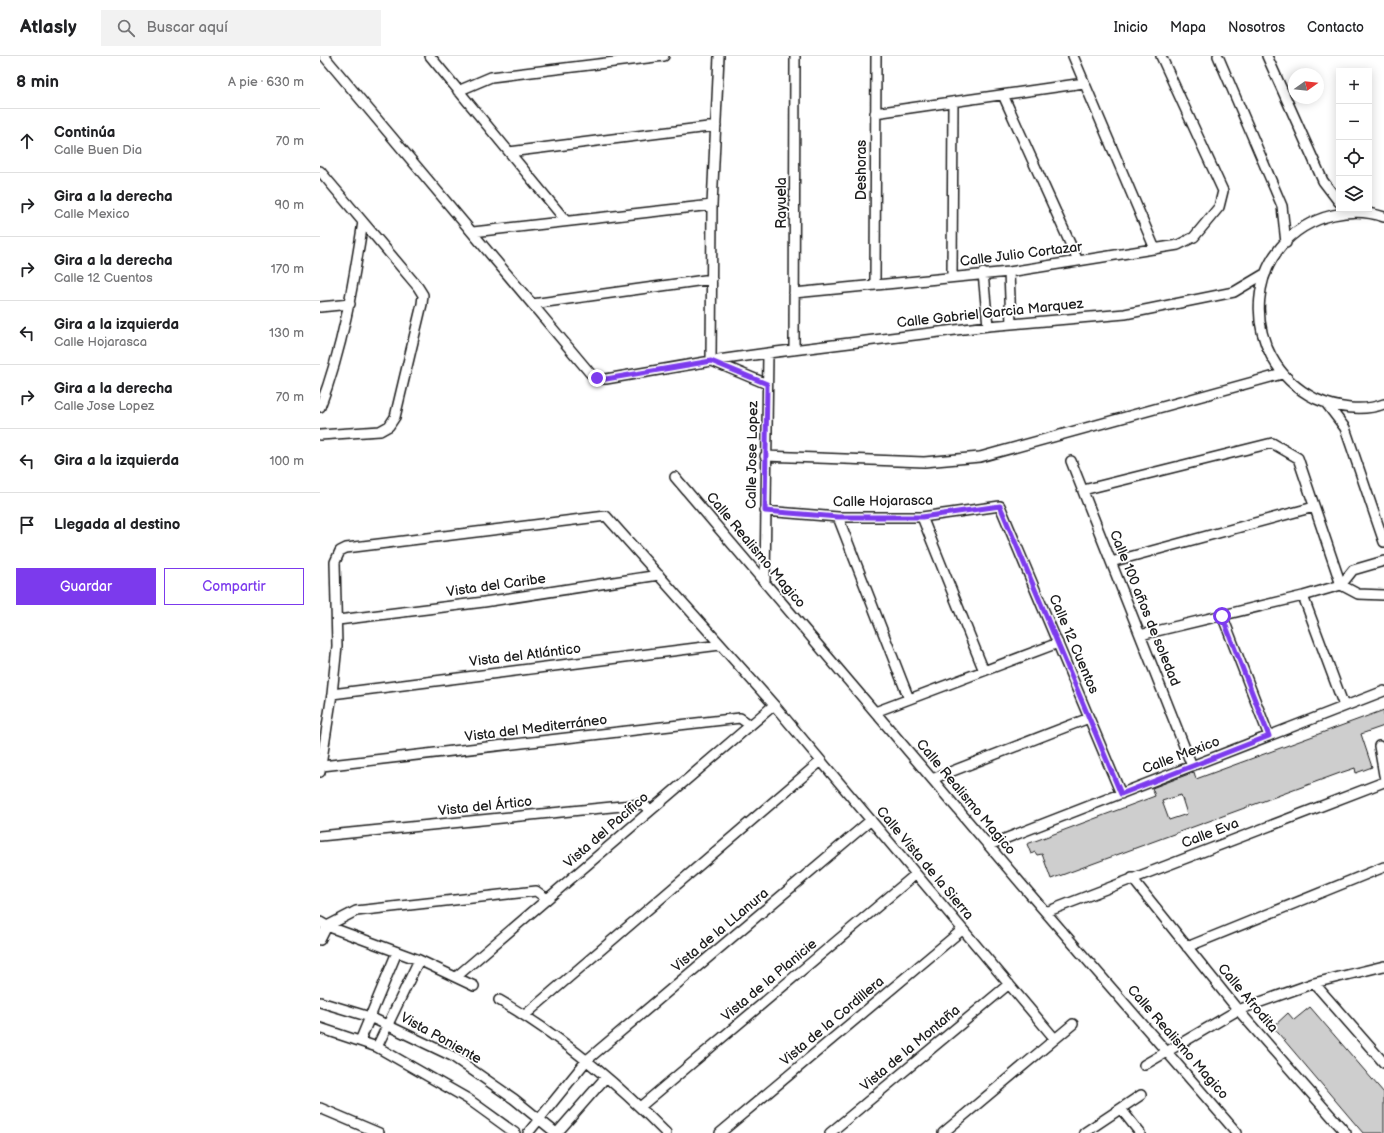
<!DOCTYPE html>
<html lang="es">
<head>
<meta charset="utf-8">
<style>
	body { margin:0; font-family:"Balsamiq Sans",sans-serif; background:#f2f2f2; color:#202124 }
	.controls { position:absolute; right:12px; top:12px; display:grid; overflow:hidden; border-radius:0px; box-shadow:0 2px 10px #0003 }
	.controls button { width:36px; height:36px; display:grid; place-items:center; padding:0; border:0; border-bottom:1px solid #e0e0e0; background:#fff; color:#202124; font:20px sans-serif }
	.compass { position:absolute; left:968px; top:12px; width:36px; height:36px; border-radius:50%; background:#fff; box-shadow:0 2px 10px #0003; rotate:75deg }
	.stop { position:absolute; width:12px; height:12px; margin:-9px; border:3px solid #7c3aed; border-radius:50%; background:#fff }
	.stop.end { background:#7c3aed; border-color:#fff; box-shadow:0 1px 4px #0008 }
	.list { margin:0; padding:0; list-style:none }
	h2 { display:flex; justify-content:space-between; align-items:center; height:52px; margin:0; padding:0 16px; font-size:17px }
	h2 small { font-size:13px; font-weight:400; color:#757577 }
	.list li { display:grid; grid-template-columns:26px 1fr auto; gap:12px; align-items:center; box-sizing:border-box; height:64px; padding:0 16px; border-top:1px solid #e0e0e0 }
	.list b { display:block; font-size:15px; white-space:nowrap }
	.list p { margin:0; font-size:13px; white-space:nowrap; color:#757577 }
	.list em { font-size:13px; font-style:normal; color:#757577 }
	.actions { display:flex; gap:8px; padding:12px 16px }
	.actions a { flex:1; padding:9px 0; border:1px solid #7c3aed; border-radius:0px; text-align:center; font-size:14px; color:#7c3aed }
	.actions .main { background:#7c3aed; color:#fff }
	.icon { flex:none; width:22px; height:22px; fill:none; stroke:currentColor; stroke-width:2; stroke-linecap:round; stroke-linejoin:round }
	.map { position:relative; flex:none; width:1064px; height:1077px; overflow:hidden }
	header { display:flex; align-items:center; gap:24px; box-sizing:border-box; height:56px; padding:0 20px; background:#fff; border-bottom:1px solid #e0e0e0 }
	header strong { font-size:19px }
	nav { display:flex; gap:22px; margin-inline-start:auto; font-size:14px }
	.search { width:280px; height:36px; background:#f2f2f2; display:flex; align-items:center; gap:10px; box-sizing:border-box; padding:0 14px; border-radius:0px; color:#757577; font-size:15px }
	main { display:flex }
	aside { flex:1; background:#fff }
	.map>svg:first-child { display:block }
	.building { fill:#cecece; stroke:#1c1c1c; fill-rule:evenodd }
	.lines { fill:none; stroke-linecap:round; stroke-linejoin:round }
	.minor-casing { stroke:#1c1c1c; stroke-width:12 }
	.minor { stroke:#fff; stroke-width:9 }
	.route { stroke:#7c3aed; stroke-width:5 }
	.labels { text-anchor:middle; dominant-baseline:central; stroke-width:3.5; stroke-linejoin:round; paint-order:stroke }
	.street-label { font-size:14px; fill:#1c1c1c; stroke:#fff }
</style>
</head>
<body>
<header>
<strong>Atlasly</strong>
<div class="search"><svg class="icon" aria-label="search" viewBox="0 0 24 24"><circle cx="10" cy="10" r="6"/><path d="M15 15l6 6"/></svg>Buscar aquí</div>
<nav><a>Inicio</a><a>Mapa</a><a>Nosotros</a><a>Contacto</a></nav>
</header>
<main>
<aside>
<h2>8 min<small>A pie · 630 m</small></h2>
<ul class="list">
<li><svg class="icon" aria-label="ahead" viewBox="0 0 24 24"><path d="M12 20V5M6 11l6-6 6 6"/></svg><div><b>Continúa</b><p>Calle Buen Dia</p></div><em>70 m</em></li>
<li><svg class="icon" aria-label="right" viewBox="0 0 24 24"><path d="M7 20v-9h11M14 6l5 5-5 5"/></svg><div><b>Gira a la derecha</b><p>Calle Mexico</p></div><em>90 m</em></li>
<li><svg class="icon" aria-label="right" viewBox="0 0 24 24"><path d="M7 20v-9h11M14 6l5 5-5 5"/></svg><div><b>Gira a la derecha</b><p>Calle 12 Cuentos</p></div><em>170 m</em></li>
<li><svg class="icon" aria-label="left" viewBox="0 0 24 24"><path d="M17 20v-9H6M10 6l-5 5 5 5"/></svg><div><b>Gira a la izquierda</b><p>Calle Hojarasca</p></div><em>130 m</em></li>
<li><svg class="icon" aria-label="right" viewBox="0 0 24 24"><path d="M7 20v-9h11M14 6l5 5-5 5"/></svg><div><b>Gira a la derecha</b><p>Calle Jose Lopez</p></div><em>70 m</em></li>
<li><svg class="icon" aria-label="left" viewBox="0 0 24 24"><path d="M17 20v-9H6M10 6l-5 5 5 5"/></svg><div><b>Gira a la izquierda</b></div><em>100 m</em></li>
<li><svg class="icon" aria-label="arrive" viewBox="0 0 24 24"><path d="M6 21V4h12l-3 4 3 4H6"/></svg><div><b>Llegada al destino</b></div></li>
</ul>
<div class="actions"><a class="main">Guardar</a><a>Compartir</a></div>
</aside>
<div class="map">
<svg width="1064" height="1077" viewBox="0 0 1064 1077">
	<rect width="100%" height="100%" fill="#fff"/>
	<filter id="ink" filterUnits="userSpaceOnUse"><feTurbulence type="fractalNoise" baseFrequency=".025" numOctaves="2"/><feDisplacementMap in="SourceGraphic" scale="8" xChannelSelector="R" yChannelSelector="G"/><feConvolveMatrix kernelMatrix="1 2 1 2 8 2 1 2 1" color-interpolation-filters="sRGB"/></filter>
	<g filter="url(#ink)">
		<!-- building -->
		<path class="building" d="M1064 654V670L1041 678 1052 711 1036 717 1035 712 1020 717 731 823 722 798 717 799 715 796 711 798 707 788 835 740 832 732 874 716 876 723ZM861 739 867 758 849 764 842 745Z
			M990 951 1064 1037V1077H1043L953 971 968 957 974 964Z"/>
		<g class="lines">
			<defs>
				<path id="minor" d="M4 0 270 317 277 323H286L391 305 448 297 668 270 805 258 914 236 946 217
					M110 0 246 165
					M753 0 835 193
					M898 0 962 150 966 187
					M947 0 1003 125 1019 146
					M138 35 171 21 344 0
					M683 39 758 205
					M555 57 764 27
					M189 96 396 70
					M0 115 98 231 103 239 102 248 75 361 69 370 60 375 0 379
					M1064 161C1047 155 1030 155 1013 159 922 181 914 302 996 343 1016 352 1043 356 1064 348
					M153 176 392 149
					M689 216 691 268
					M663 217 668 270
					M632 220 633 46
					M555 228 556 0
					M474 237 689 216 858 189 874 181 899 151 903 135 841 0
					M212 248 392 223
					M0 251 30 248
					M474 294 475 0
					M391 305 392 149 399 0
					M392 305 447 328
					M1006 347 1025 372 1064 486
					M0 351C23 292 33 229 43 166
					M445 400 604 406 660 401 962 318
					M751 405 872 710
					M355 421 709 837 917 1077
					M763 434 952 387 978 402 1021 529
					M445 455 518 461H602L680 450 801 738
					M518 461 589 643
					M602 461 664 615
					M791 506 994 451
					M445 526 448 297
					M1021 529 1038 538 1064 539
					M983 540 1024 650
					M902 559 949 680
					M18 564 164 546 339 519
					M820 579 983 540 1021 529 1033 514 1064 505
					M12 638 400 589
					M555 656 738 587
					M1059 690 1064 719
					M2 710 420 662 430 669
					M0 716 12 638 17 590 15 506 20 495 26 492 286 460 454 649 735 983
					M612 723 769 662
					M0 780 322 748 331 754
					M669 789 1064 635
					M812 822 918 954 1026 1077
					M726 856 1064 726
					M0 866 7 870 99 904 154 930
					M0 884 7 870 36 855 216 835 227 843
					M867 891 1064 811
					M136 921 454 649
					M994 927 1064 1007
					M179 944C241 980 296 1026 346 1077
					M0 946 50 961 132 1000 194 1043 236 1077
					M205 959 501 705
					M0 972 57 991 148 1043 195 1077
					M40 985 77 896
					M57 991 99 904
					M824 1009 918 954 994 927 1064 910
					M320 1051 596 818
					M0 1052 59 1077
					M801 1053 820 1077
					M208 1077 267 1004 551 764
					M237 1077 286 1021
					M400 1077 642 874
					M510 1077 689 928
					M623 1077 753 968
					M764 1077 821 1039"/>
			</defs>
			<!-- minor casing -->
			<use href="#minor" class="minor-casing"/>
			<!-- minor -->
			<use href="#minor" class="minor"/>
		</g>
	</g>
	<g class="lines" filter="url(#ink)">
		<!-- route -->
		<path class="route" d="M277 322 286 323 391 305 447 328 445 455 518 461H602L680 450 801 738 949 680 902 560"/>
	</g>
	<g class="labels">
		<!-- street labels -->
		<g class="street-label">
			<text transform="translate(541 114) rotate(-90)">Deshoras</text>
			<text transform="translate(461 147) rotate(-90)">Rayuela</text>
			<text transform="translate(701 198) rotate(-7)">Calle Julio Cortazar</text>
			<text transform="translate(670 257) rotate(-6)">Calle Gabriel Garcia Marquez</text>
			<text transform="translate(432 399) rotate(-89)">Calle Jose Lopez</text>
			<text transform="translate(563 445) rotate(-1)">Calle Hojarasca</text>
			<text transform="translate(436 494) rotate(50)">Calle Realismo Magico</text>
			<text transform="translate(176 529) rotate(-8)">Vista del Caribe</text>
			<text transform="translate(825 552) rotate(68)">Calle 100 años de soledad</text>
			<text transform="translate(754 588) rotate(67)">Calle 12 Cuentos</text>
			<text transform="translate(205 599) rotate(-7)">Vista del Atlántico</text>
			<text transform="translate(216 672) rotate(-7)">Vista del Mediterráneo</text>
			<text transform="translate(861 699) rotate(-21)">Calle Mexico</text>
			<text transform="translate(646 741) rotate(50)">Calle Realismo Magico</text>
			<text transform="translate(165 750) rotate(-6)">Vista del Ártico</text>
			<text transform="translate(286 774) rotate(-41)">Vista del Pacífico</text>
			<text transform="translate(890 777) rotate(-21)">Calle Eva</text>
			<text transform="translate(605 807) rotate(50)">Calle Vista de la Sierra</text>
			<text transform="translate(400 874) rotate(-40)">Vista de la LLanura</text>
			<text transform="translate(449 924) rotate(-40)">Vista de la Planicie</text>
			<text transform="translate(928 942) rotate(50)">Calle Afrodita</text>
			<text transform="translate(512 965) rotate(-40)">Vista de la Cordillera</text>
			<text transform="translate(121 982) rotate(29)">Vista Poniente</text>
			<text transform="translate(858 986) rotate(49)">Calle Realismo Magico</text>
			<text transform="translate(590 992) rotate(-40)">Vista de la Montaña</text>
		</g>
	</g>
</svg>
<div class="controls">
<button>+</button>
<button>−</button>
<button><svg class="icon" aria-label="locate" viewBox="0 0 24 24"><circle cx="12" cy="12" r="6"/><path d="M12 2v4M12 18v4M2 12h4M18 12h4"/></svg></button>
<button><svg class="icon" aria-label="layers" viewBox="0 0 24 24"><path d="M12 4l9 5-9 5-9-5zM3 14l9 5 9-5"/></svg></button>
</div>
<svg class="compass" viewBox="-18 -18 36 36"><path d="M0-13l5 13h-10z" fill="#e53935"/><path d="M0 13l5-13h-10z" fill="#757577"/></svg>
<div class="stop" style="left:902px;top:560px"></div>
<div class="stop end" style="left:277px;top:322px"></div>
</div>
</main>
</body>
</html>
